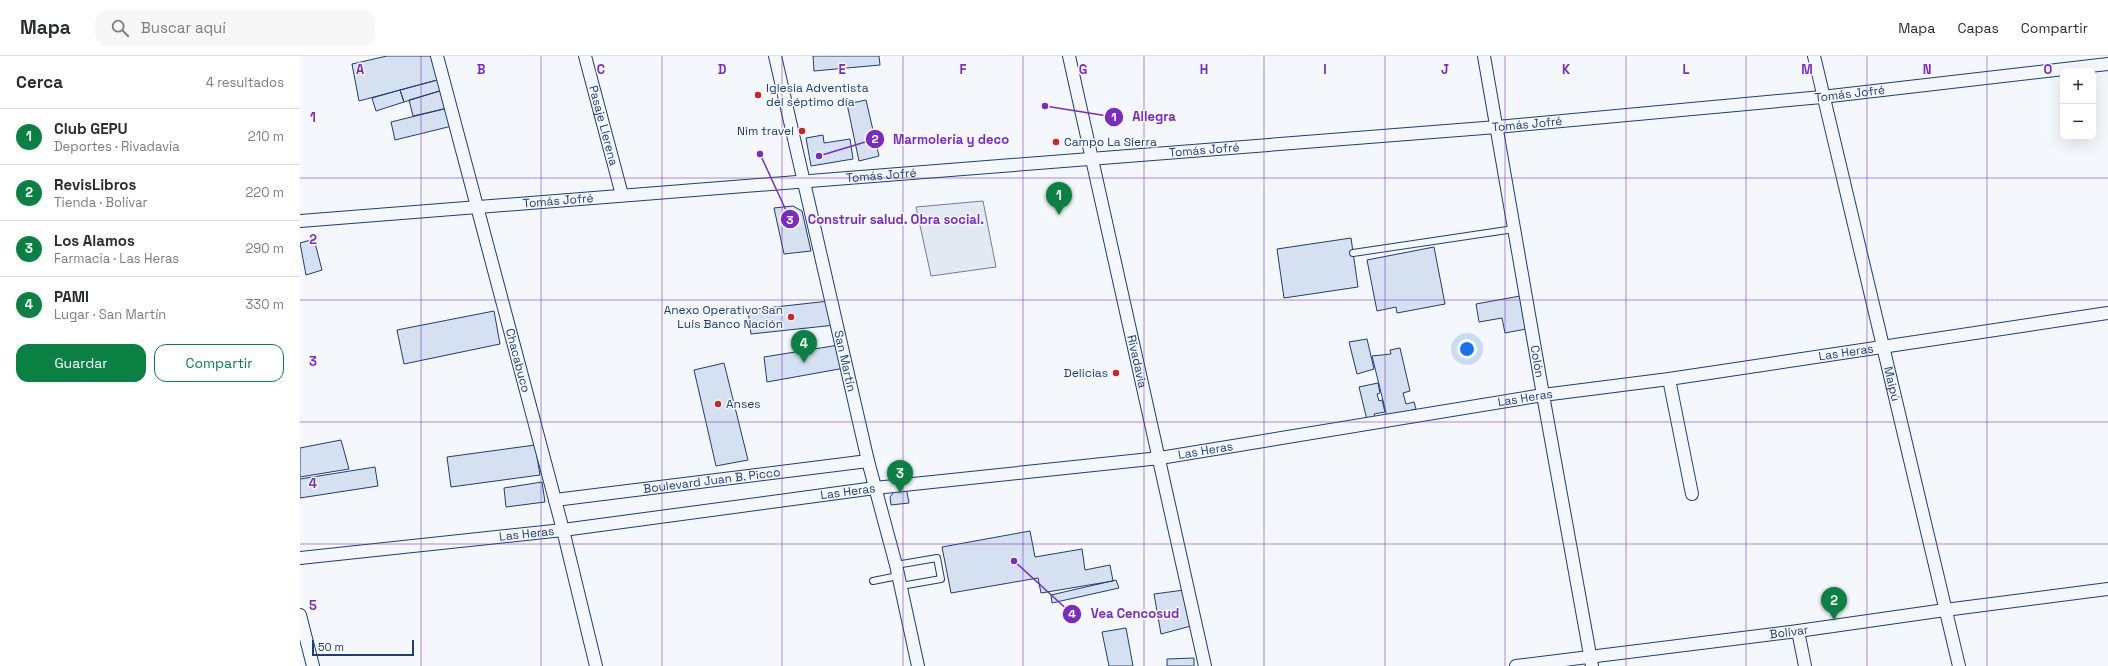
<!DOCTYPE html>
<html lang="es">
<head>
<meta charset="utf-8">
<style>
	body { margin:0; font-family:"Space Grotesk",sans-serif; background:#f7f7f7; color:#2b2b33 }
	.controls { position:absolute; right:12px; top:12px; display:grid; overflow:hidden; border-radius:8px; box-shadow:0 4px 16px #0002 }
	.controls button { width:36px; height:36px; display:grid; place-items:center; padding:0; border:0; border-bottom:1px solid #e1e1e2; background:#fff; color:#2b2b33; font:20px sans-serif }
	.scale { position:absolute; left:12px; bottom:10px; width:102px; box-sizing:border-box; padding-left:4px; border:2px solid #1d3f73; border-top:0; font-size:11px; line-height:14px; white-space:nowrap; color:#1d3f73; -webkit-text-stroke:3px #f4f7fb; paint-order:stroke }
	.you { position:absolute; left:1167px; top:293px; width:14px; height:14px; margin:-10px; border:3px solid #fff; border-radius:50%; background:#1a73e8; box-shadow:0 0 0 6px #1a73e833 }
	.badge { display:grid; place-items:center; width:26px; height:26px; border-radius:50%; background:#0b8043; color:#fff; font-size:13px; font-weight:700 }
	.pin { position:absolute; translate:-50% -33px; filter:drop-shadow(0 1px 2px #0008) }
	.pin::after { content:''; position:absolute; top:21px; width:14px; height:12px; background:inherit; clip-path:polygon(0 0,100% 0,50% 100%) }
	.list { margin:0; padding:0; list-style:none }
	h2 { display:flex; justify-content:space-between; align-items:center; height:52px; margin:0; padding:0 16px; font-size:17px }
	h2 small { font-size:13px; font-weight:400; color:#7c7c81 }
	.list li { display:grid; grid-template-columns:26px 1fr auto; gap:12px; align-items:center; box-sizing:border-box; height:56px; padding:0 16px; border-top:1px solid #e1e1e2 }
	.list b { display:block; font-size:15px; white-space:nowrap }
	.list p { margin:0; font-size:13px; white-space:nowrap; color:#7c7c81 }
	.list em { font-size:13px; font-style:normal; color:#7c7c81 }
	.actions { display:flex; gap:8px; padding:12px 16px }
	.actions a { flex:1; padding:9px 0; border:1px solid #0b8043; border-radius:12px; text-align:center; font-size:14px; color:#0b8043 }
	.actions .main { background:#0b8043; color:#fff }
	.icon { flex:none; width:22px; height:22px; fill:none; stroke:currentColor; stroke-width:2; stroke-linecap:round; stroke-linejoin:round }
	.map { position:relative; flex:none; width:1808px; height:610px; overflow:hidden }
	header { display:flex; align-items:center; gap:24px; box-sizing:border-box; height:56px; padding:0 20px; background:#fff; border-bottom:1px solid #e1e1e2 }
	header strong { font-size:19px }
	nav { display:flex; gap:22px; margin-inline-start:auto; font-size:14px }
	.search { width:280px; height:36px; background:#f7f7f7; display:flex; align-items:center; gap:10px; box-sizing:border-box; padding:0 14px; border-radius:12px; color:#7c7c81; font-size:15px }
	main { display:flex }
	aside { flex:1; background:#fff }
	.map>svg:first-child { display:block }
	.green { fill:#e3e9f0; stroke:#687fa3 }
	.building { fill:#d5e0f0; stroke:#1d3f73 }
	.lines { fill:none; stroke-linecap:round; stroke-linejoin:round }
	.lane-casing { stroke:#1d3f73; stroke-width:8 }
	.street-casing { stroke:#1d3f73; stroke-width:14 }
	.lane { stroke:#f4f7fb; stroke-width:6 }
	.street { stroke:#f4f7fb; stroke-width:12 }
	.grid { fill:none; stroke:#7b2cbf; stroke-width:1; stroke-opacity:0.55 }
	.poi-dot { fill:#c62828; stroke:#f4f7fb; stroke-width:1.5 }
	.labels { text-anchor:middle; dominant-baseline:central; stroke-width:3; stroke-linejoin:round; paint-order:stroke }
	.poi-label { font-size:12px; fill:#1d3f73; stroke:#f4f7fb; text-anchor:start }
	.street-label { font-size:12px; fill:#1d3f73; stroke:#f4f7fb }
	.grid-label { font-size:13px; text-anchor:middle; font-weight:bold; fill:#7b2cbf; stroke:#f4f7fb; stroke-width:3; stroke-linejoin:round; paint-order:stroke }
	.leader { fill:none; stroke:#7b2cbf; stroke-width:1.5 }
	.callout-dot { fill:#7b2cbf; stroke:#f4f7fb; stroke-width:1.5 }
	.mark-label { font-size:12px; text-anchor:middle; font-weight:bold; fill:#fff }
	.callout-label { font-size:13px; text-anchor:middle; font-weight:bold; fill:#7b2cbf; stroke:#f4f7fb; stroke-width:3; stroke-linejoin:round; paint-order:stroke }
</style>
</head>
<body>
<header>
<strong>Mapa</strong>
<div class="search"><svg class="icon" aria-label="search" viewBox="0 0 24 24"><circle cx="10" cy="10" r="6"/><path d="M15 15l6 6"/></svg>Buscar aquí</div>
<nav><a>Mapa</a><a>Capas</a><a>Compartir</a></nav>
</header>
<main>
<aside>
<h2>Cerca<small>4 resultados</small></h2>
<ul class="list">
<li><span class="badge">1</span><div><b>Club GEPU</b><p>Deportes · Rivadavia</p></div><em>210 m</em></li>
<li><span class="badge">2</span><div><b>RevisLibros</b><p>Tienda · Bolívar</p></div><em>220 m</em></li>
<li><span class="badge">3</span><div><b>Los Alamos</b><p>Farmacia · Las Heras</p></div><em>290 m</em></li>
<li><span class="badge">4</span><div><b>PAMI</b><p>Lugar · San Martín</p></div><em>330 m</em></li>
</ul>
<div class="actions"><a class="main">Guardar</a><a>Compartir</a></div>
</aside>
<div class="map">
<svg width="1808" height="610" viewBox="0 0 1808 610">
	<rect width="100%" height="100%" fill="#f4f7fb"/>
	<!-- green -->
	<path class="green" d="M683 145 696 211 631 220 616 151Z"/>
	<!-- building -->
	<path class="building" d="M87 0H135L141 23 59 45 52 8Z
		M513 0H579L580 9 514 15Z
		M141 23 143 34 104 46 100 34Z
		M100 34 104 46 76 55 72 42Z
		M143 34 148 52 113 60 109 44Z
		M566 44 579 100 559 105 547 48Z
		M148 52 152 70 95 84 91 66Z
		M523 79 524 87 550 83 553 103 511 110 506 82Z
		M493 150 502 155 511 195 484 198 474 152Z
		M1051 182 1058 231 984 242 977 193Z
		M14 183 22 214 6 219 0 187Z
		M1134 191 1145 248 1097 257 1096 251 1077 255 1067 204Z
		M1220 240 1226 273 1205 277 1202 262 1179 266 1176 248Z
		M529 245 535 269 451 278 448 254Z
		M194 255 200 288 104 308 97 274Z
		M1067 283 1074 313 1057 318 1049 286Z
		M539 289 545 312 467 326 464 301Z
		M1100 292 1110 335 1103 337 1106 348 1114 346 1116 353 1087 361 1072 300 1091 298 1090 294Z
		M424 307 448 404 416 410 394 314Z
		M1078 327 1080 337 1077 338 1079 345 1082 344 1085 356 1074 358 1075 362 1067 364 1059 331Z
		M41 384 49 413 0 421V392Z
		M235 389 240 419 151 431 147 401Z
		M75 411 78 430 0 442V423Z
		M242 426 245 446 206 451 204 432Z
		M606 431 609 447 591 449 590 441 596 433Z
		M730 475 735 501 782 493 785 514 810 509 813 525 741 537 738 522 651 537 642 491Z
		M816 524 819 532 752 547 751 539Z
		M884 534 891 570 861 578 854 538Z
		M826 572 833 610H809L802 576Z
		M894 602V610H867V603Z"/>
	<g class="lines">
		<defs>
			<path id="lane" d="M1053 197 1214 173
				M596 509 637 502 641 523 601 530
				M573 525 598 520"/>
			<g id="street">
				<path id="s1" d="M137 0 263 474 296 610"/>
				<path id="s2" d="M285 0 322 139"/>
				<path id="s3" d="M475 0 568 405 596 509 618 610"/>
				<path id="s4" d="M769 0 905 610"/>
				<path id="s5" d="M1184 0 1243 339 1292 610"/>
				<path id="s6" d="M1514 0 1659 610"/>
				<path id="s7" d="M0 165 1197 71 1522 41 1808 8"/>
				<path d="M1369 323 1392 438"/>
				<path id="s8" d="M255 444 568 405"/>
				<path id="s9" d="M0 502 263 474 575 432 860 402 1243 339 1369 323 1808 257"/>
				<path d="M0 559 13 610"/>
				<path d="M1498 575 1505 610"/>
				<path id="s10" d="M1216 610 1498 575 1645 554 1808 533"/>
			</g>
		</defs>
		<!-- lane casing -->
		<use href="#lane" class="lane-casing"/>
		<!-- street casing -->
		<use href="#street" class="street-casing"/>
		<!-- lane -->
		<use href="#lane" class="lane"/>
		<!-- street -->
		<use href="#street" class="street"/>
	</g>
	<!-- grid -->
	<path class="grid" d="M121 0V610M241 0V610M362 0V610M482 0V610M603 0V610M723 0V610M844 0V610M964 0V610M1085 0V610M1205 0V610M1326 0V610M1446 0V610M1567 0V610M1687 0V610M0 122H1808M0 244H1808M0 366H1808M0 488H1808"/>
	<!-- markers -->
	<g class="poi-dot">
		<circle cx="458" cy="39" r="4"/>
		<circle cx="502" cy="75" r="4"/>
		<circle cx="756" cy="86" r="4"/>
		<circle cx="491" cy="261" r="4"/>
		<circle cx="816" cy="317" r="4"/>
		<circle cx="418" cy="348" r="4"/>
	</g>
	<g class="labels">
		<!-- poi labels -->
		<g class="poi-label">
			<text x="466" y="32">Iglesia Adventista<tspan x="466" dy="14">del séptimo día</tspan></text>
			<text x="494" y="75" text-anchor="end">Nim travel</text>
			<text x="764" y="86">Campo La Sierra</text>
			<text x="483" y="254" text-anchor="end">Anexo Operativo San<tspan x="483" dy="14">Luis Banco Nación</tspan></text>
			<text x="808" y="317" text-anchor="end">Delicias</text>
			<text x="426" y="348">Anses</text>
		</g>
		<!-- street labels -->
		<g class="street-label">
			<text stroke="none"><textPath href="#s7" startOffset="1555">Tomás Jofré</textPath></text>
			<text stroke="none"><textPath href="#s7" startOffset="1231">Tomás Jofré</textPath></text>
			<text stroke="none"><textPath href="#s2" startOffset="72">Pasaje Llerena</textPath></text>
			<text stroke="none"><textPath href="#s7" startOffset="907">Tomás Jofré</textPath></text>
			<text stroke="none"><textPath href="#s7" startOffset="583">Tomás Jofré</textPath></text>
			<text stroke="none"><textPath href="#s7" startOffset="259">Tomás Jofré</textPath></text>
			<text stroke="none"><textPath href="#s9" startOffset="1560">Las Heras</textPath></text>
			<text stroke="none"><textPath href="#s1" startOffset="315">Chacabuco</textPath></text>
			<text stroke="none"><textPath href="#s3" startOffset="313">San Martín</textPath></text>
			<text stroke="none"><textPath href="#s4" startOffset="313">Rivadavia</textPath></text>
			<text stroke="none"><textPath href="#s5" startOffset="310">Colón</textPath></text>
			<text stroke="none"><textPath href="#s6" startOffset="337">Maipú</textPath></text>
			<text stroke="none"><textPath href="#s9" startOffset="1236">Las Heras</textPath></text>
			<text stroke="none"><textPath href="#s9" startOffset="912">Las Heras</textPath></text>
			<text stroke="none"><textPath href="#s8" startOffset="158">Boulevard Juan B. Picco</textPath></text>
			<text stroke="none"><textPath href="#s9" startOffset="552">Las Heras</textPath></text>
			<text stroke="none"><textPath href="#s9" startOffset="228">Las Heras</textPath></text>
			<text stroke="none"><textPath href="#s10" startOffset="275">Bolívar</textPath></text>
		</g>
	</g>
	<g class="grid-label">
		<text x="60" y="18">A</text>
		<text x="181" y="18">B</text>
		<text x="301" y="18">C</text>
		<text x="422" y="18">D</text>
		<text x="542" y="18">E</text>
		<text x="663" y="18">F</text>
		<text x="783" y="18">G</text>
		<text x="904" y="18">H</text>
		<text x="1025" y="18">I</text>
		<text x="1145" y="18">J</text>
		<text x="1266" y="18">K</text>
		<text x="1386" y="18">L</text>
		<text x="1507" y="18">M</text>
		<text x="1627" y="18">N</text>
		<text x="1748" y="18">O</text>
		<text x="13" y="66">1</text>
		<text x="13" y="188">2</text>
		<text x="13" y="310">3</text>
		<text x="13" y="432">4</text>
		<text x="13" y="554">5</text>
	</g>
	<!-- callouts -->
	<path class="leader" d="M745 50L814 61M519 100L575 83M460 98L490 163M714 505L772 558"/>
	<g class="callout-dot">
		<circle cx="745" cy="50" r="4"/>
		<circle cx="519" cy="100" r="4"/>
		<circle cx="460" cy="98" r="4"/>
		<circle cx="714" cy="505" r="4"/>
		<circle cx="814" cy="61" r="10"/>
		<circle cx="575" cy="83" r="10"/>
		<circle cx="490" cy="163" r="10"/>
		<circle cx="772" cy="558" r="10"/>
	</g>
	<g class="mark-label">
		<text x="814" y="65">1</text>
		<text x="575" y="87">2</text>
		<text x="490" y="168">3</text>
		<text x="772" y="562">4</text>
	</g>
	<g class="callout-label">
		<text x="854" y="65">Allegra</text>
		<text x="651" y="88">Marmolería y deco</text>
		<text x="596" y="168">Construir salud. Obra social.</text>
		<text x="835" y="562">Vea Cencosud</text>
	</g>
</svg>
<div class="controls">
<button>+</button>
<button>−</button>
</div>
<div class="scale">50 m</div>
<div class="you"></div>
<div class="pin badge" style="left:759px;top:159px">1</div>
<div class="pin badge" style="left:1534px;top:564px">2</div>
<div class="pin badge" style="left:600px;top:437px">3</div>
<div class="pin badge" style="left:504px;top:307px">4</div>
</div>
</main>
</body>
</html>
